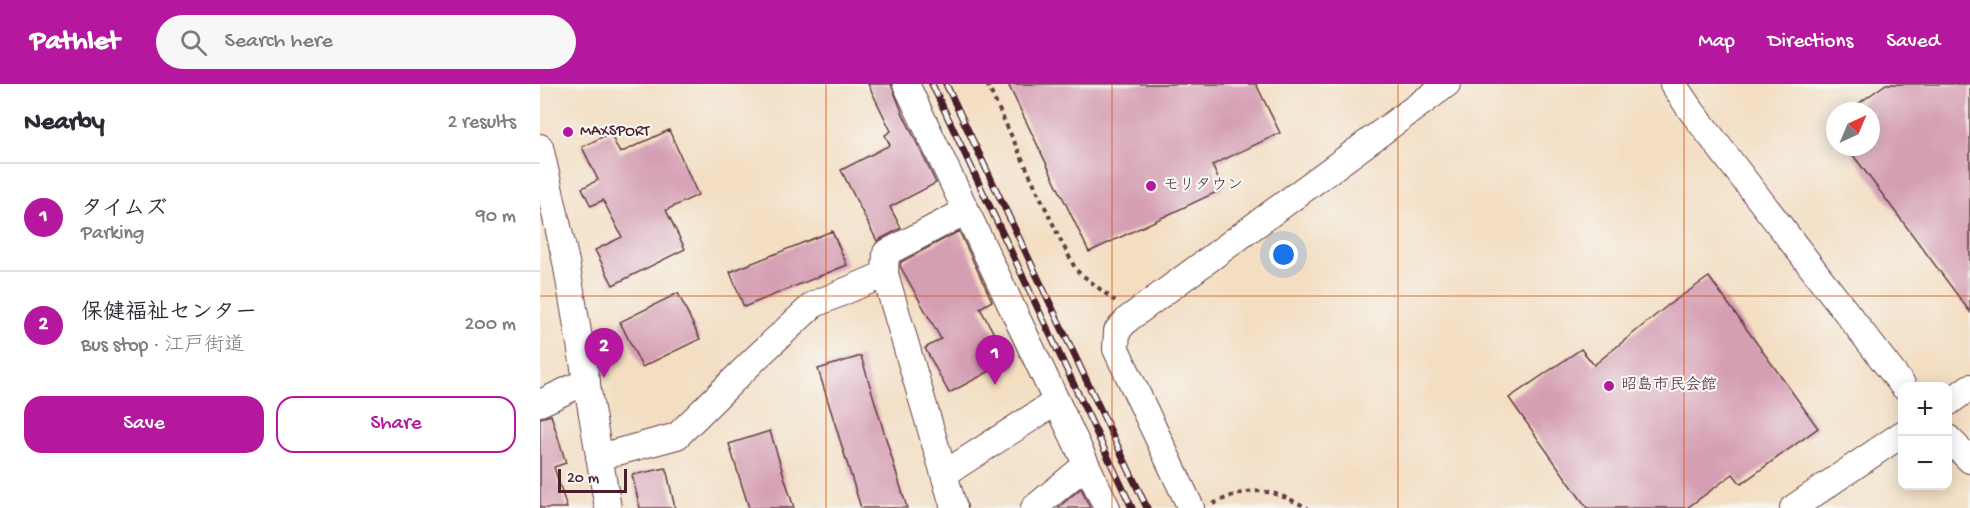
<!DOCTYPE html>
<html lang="en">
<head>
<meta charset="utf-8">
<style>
	body { margin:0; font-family:"Gochi Hand","Klee One",sans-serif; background:#f7f7f7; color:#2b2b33 }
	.controls { position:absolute; right:18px; bottom:18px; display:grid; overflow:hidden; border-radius:12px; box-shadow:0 3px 15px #0003 }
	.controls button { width:54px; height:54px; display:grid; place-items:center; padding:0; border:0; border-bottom:2px solid #e1e1e2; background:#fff; color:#2b2b33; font:30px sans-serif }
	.compass { position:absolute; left:1286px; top:18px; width:54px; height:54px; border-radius:50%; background:#fff; box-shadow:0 3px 15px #0003; rotate:44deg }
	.scale { position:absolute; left:18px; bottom:15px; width:69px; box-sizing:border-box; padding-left:6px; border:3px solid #4a1f2b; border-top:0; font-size:16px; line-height:21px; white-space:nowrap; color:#4a1f2b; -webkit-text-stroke:4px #f6f6f2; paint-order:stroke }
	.you { position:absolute; left:744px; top:171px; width:21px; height:21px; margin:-15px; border:4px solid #fff; border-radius:50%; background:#1a73e8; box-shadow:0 0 0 9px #1a73e833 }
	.badge { display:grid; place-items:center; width:39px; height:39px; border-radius:50%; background:#b5179e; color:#fff; font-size:20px; font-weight:700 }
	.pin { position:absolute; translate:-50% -50px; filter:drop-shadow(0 2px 3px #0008) }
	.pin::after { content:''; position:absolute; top:32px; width:21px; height:18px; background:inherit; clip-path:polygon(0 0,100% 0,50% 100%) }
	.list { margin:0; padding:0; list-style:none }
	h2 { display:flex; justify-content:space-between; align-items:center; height:78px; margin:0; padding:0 24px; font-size:26px }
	h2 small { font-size:20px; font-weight:400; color:#7c7c81 }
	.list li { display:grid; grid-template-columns:39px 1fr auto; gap:18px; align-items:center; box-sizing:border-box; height:108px; padding:0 24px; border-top:2px solid #e1e1e2 }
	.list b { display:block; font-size:22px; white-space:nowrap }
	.list p { margin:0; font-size:20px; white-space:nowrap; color:#7c7c81 }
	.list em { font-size:20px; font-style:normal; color:#7c7c81 }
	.actions { display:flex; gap:12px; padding:18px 24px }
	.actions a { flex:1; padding:14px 0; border:2px solid #b5179e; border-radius:18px; text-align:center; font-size:21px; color:#b5179e }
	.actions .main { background:#b5179e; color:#fff }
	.icon { flex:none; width:33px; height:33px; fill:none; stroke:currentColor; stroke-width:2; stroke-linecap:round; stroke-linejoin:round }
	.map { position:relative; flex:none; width:1430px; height:424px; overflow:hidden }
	header { display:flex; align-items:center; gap:36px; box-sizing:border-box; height:84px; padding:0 30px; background:#b5179e; color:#fff }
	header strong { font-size:28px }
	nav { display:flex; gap:33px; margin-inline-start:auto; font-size:21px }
	.search { width:420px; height:54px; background:#f7f7f7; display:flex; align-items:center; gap:15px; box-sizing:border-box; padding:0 21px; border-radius:33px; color:#7c7c81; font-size:22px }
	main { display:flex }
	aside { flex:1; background:#fff }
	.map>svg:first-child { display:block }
	.building { fill:#d59fb3 }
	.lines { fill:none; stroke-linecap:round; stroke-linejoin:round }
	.minor-casing { stroke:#633c42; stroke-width:28 }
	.path { stroke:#633c42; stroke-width:4; stroke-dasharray:4.5 4.5; stroke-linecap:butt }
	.minor { stroke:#fff; stroke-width:26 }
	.rail-casing { stroke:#4a1f2b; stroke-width:7 }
	.rail { stroke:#f6f6f2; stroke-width:4.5; stroke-dasharray:14; stroke-linecap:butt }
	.grid { fill:none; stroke:#d8530f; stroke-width:1.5; stroke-opacity:0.55 }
	.poi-dot { fill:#b5179e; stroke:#f6f6f2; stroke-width:2 }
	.labels { text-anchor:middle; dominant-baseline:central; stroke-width:4.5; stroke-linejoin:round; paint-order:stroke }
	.poi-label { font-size:16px; fill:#4a1f2b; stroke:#f6f6f2; text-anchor:start }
</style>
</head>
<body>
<header>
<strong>Pathlet</strong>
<div class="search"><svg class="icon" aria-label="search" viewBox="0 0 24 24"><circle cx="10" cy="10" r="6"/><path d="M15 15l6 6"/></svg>Search here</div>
<nav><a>Map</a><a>Directions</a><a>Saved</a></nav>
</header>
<main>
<aside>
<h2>Nearby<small>2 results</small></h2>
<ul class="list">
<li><span class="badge">1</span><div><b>タイムズ</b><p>Parking</p></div><em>90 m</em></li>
<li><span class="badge">2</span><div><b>保健福祉センター</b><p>Bus stop · 江戸街道</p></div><em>200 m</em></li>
</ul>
<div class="actions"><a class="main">Save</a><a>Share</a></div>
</aside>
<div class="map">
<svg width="1430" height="424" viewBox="0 0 1430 424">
	<rect width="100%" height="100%" fill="#f6f6f2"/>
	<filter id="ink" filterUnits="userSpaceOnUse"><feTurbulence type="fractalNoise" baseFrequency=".0167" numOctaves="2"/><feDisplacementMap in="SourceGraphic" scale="12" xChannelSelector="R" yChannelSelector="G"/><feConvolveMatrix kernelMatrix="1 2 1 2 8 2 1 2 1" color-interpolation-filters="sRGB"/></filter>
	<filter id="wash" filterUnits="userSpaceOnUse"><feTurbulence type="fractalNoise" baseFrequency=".008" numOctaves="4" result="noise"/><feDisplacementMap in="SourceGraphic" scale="24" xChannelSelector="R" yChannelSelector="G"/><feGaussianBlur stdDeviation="1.35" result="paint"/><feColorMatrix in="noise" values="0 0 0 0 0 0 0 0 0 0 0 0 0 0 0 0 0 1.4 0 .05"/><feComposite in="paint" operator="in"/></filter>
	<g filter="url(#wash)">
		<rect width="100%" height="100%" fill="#f3dec2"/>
		<g id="blocks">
			<!-- building -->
			<path class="building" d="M328 0H351L362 28 396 99 350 123 361 144 337 157 301 86 350 61 345 51 351 47Z
				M468 0H716L740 49 672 81 683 105 549 168Z
				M1346 0H1430V228L1307 63H1331V27H1308Z
				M129 46 158 111 126 126 145 165 73 201 55 166 82 153 63 116 51 122 42 104 58 96 42 63 70 49 80 69Z
				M292 147 307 181 204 223 190 188Z
				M419 147 452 217 440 224 469 277 409 309 385 264 401 255 360 182 361 178Z
				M1169 193 1278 344 1201 400 1193 390 1147 424H1047L969 314 1041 265 1054 281 1127 222Z
				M138 209 160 255 102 283 80 238Z
				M321 272 367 424H321L278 285Z
				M11 331 26 379 14 383 27 424H0V334Z
				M230 347 254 424H209L189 360Z
				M126 384 135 424H100L92 391Z
				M541 404 550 424H518Z"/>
		</g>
	</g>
	<g filter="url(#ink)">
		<use href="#blocks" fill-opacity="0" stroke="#633c42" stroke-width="1.5"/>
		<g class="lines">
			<defs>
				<path id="minor" d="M366 0 567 424
					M1133 0 1150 25 1363 302
					M0 63 26 178 68 424
					M345 190 414 424
					M0 319 47 297
					M1408 319 1430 303
					M1408 354 1430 376
					M59 373 137 352 217 273 273 221 345 190 346 169 426 127
					M404 390 516 318
					M494 424 546 381
					M651 424 576 265 577 247 588 235 907 0
					M1253 424 1362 350"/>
			</defs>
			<!-- minor casing -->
			<use href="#minor" class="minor-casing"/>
			<!-- path -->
			<path class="path" d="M447 0 521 157 536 186 575 217
				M673 420C713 400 730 405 768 424"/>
			<!-- minor -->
			<use href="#minor" class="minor"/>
			<defs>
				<path id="rail" d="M392 0 592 424
					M406 0 607 424"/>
			</defs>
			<!-- rail casing -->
			<use href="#rail" class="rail-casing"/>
			<!-- rail -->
			<use href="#rail" class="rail"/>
		</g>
	</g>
	<!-- grid -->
	<path class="grid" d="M286 0V424M572 0V424M858 0V424M1144 0V424M0 212H1430"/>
	<!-- markers -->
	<g class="poi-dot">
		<circle cx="28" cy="48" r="6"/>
		<circle cx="611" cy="102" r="6"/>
		<circle cx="1069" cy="302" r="6"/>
	</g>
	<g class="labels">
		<!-- poi labels -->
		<g class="poi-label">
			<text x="40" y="48">MAXSPORT</text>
			<text x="623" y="102">モリタウン</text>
			<text x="1081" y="302">昭島市民会館</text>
		</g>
	</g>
</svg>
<div class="controls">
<button>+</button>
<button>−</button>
</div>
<svg class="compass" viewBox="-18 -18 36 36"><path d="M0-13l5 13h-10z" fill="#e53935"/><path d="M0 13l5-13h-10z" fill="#7c7c81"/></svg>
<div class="scale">20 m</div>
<div class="you"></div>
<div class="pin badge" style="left:455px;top:301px">1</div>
<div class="pin badge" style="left:64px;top:294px">2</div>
</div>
</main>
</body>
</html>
